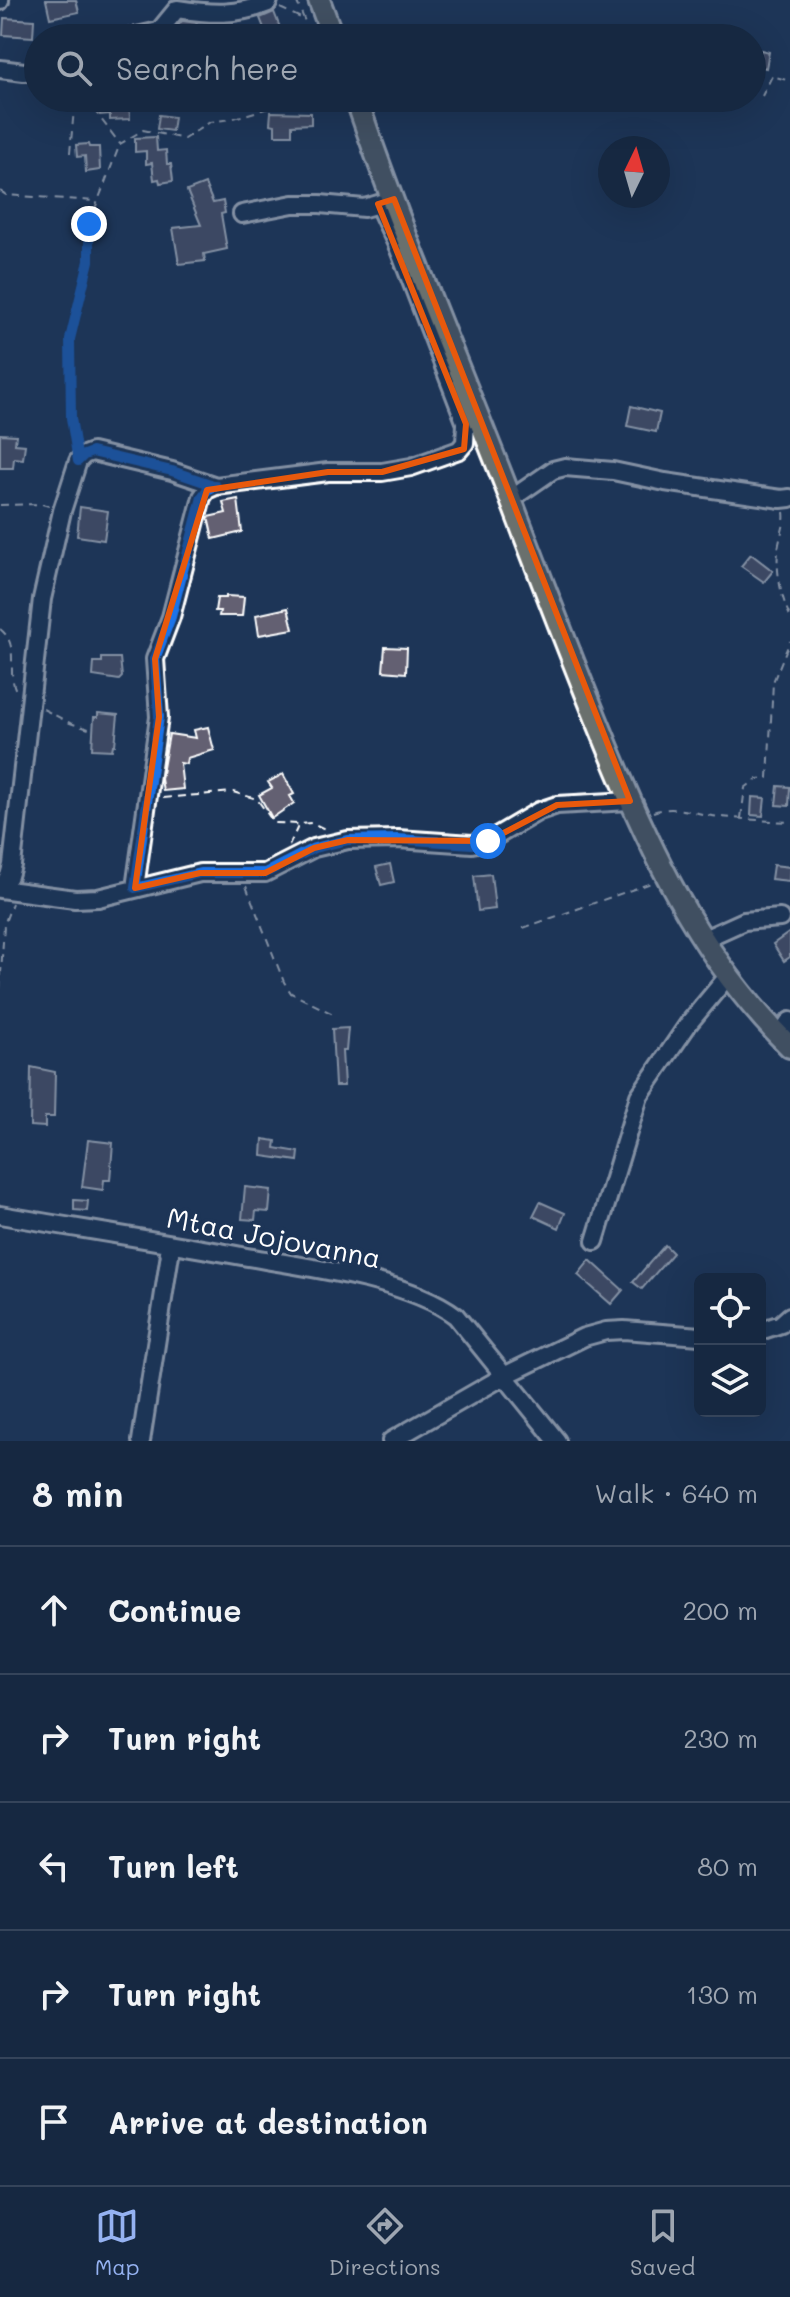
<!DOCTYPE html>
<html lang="en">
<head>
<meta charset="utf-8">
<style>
	body { margin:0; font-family:Mali,sans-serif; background:#1f3048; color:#f1f3f6 }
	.controls { position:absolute; right:24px; bottom:24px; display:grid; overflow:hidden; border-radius:12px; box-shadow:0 8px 32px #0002 }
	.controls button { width:72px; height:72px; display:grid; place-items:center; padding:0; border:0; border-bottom:2px solid #35445a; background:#162841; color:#f1f3f6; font:40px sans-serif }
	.compass { position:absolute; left:598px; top:136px; width:72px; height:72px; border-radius:50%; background:#162841; box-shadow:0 8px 32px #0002; rotate:5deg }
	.stop { position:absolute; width:24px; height:24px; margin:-18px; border:6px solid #1a73e8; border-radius:50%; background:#fff }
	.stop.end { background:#1a73e8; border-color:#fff; box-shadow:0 2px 8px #0008 }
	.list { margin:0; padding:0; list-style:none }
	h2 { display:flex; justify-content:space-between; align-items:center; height:104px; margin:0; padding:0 32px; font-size:34px }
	h2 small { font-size:26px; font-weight:400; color:#9ea6b1 }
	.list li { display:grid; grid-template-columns:52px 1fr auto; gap:24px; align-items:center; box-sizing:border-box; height:128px; padding:0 32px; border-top:2px solid #35445a }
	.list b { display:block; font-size:30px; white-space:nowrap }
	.list em { font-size:26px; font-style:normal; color:#9ea6b1 }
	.icon { flex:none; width:44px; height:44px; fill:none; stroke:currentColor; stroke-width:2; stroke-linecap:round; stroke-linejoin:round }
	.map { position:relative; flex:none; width:790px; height:1441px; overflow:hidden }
	.search { position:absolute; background:#162841; box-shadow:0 8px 32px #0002; left:24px; right:24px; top:24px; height:88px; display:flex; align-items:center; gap:20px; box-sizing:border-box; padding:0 28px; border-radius:44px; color:#9ea6b1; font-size:30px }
	.sheet { height:744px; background:#162841 }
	nav { display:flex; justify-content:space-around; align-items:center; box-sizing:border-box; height:112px; border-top:2px solid #35445a; background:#162841; font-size:22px; color:#9ea6b1 }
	nav a { display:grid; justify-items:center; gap:4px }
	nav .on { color:#95b2f1 }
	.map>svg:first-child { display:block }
	.building { fill:#646072; stroke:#fff; stroke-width:2 }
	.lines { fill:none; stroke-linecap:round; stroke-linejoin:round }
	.minor-casing { stroke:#fff; stroke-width:22 }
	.major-casing { stroke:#fff; stroke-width:26 }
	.path { stroke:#fff; stroke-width:2; stroke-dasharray:8 6; stroke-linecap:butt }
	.minor { stroke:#1d3557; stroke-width:16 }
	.major { stroke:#6b706d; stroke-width:20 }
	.route { stroke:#1a73e8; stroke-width:10 }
	.marked { fill:none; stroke:#e8590c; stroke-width:6; stroke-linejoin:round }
	.labels { text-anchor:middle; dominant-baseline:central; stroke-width:7; stroke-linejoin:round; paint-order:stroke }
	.street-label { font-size:28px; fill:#fff; stroke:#1d3557 }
</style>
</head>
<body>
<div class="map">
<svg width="790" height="1441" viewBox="0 0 790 1441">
	<rect width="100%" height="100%" fill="#1d3557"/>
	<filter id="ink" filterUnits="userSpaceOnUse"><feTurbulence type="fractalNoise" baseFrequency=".0125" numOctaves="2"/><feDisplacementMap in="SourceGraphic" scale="16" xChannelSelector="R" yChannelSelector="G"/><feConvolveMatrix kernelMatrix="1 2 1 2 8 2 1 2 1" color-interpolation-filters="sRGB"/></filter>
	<g filter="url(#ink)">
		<!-- building -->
		<path class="building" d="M46 0H76L79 12 50 18Z
			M274 12 284 38H268L260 18Z
			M4 18 34 20 33 37 3 35Z
			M182 21 197 23 196 38H174V30Z
			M761 50 769 52 766 68 757 66Z
			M97 98H129L130 119 110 120V114L100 115Z
			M271 112 311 113V124L292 125V135H275V125L270 124Z
			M159 115 174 117 172 131 157 129Z
			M156 137 157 151 166 150 167 164H171L173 181 160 183 159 179 154 180 152 163 146 164V151L135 152V138Z
			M88 144 89 147H99L100 170 86 172 85 156 77 157 76 145Z
			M205 184 213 203 223 201 225 213 221 214 227 249 204 254 205 261 179 264 173 228 201 225 187 191Z
			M631 406 660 413 656 432 627 426Z
			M0 434 16 435 15 444 25 445 23 459 14 458 13 468H0Z
			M238 499 242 532 213 539 208 517 226 513 223 502Z
			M80 507 108 511 104 540 77 536Z
			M751 554 773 571 764 582 741 566Z
			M226 596 244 597 242 616H219L220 611H215L217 598H226Z
			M288 608 293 629 259 635 256 615Z
			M385 647 407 648 406 673 383 671Z
			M102 658H120L122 677 119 680 93 676 94 662H102Z
			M98 713 118 715 115 745H113L112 750 92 749 94 717H98Z
			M208 727 214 750 187 758 186 764 180 763 183 789 163 791 161 779 169 734 196 738 194 730Z
			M283 774 294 794 290 796 294 803 272 818 259 795 272 788 268 782Z
			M778 786 790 787 789 806 776 805Z
			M752 797 765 798 763 816 751 815Z
			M390 864 394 882 381 885 376 867Z
			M773 865 790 867 789 881 771 879Z
			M491 874 495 909 478 911 474 876Z
			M790 932V957L784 961 773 944Z
			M348 1028 346 1051H342L344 1086H335L332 1029Z
			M31 1067 55 1072 54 1117H45V1127L30 1126Z
			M263 1139 276 1141 275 1148 299 1152 298 1161 262 1156Z
			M88 1140 113 1143 110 1180H104L103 1190 82 1187Z
			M245 1187 271 1190 269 1212 256 1211 255 1220 242 1219Z
			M74 1200 88 1201 87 1211 74 1210Z
			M540 1202 565 1213 559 1228 533 1216Z
			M665 1245 673 1253 642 1289 633 1282Z
			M590 1260 623 1290 611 1304 578 1275Z"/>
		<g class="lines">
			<defs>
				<path id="minor" d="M0 1V0
					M128 38 159 31 177 9C210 14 237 16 268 3L269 0
					M0 69 24 72 38 71
					M242 214 293 204H320L364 208 389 201
					M511 499 553 470 565 467 613 471 665 482 781 499 790 498
					M135 888 159 717 155 659 171 617 202 497 207 490 216 486 328 472H382L411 467 459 450 465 443 466 424 398 247 378 204
					M0 889 75 899 98 898 200 873H265L314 848 348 840 398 839 472 844 488 841 539 811 557 805 630 801
					M1 889 9 876 12 865 42 599 62 511 78 461 84 455 92 452 172 471 216 486
					M702 940 744 921 780 918
					M780 1037 790 1021
					M0 1215C82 1229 165 1242 247 1257 307 1267 409 1280 456 1316L557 1441
					M595 1241 639 1096 689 1023 728 976
					M760 1331 781 1324 790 1316
					M141 1441 170 1254 166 1243
					M391 1441 506 1375 584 1337 606 1331 624 1330 700 1336"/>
				<path id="major" d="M319 0 333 38
					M356 98C401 231 457 361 508 492 538 571 568 650 600 728 648 847 698 956 790 1047"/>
			</defs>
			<!-- minor casing -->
			<use href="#minor" class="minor-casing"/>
			<!-- major casing -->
			<use href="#major" class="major-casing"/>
			<!-- path -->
			<path class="path" d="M296 0 312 38
				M280 8 303 19
				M225 38 234 27
				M762 96 772 76 790 81
				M85 98 120 144 143 130 184 139 210 122 231 119 289 102 306 105 326 98
				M135 105 140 98
				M70 153 75 98
				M0 191 6 195 96 201
				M76 444 71 418 70 339 89 261V224L120 144
				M0 505 42 504 49 506
				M784 512C786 525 779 537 778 551 776 571 781 598 790 616
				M0 629C22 646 4 673 18 694
				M43 709 70 723 92 730
				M163 798 233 792 257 799 274 823 299 824
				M653 812C677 804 697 815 721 817 744 819 767 821 790 822
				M741 818 745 788 757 779 768 778 773 682 790 641
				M289 846 299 824 312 823 327 830
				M246 886 284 982 291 993 333 1014
				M523 928 654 882
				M0 990 4 925 12 903"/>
			<!-- minor -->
			<use href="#minor" class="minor"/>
			<!-- major -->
			<use href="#major" class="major"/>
		</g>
	</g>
	<g class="lines" filter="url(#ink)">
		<!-- route -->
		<path class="route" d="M89 224V261L70 339 71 418 78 461 84 455 92 452 172 471 216 486 207 490 202 497 171 617 155 659 159 717 135 888 200 873H265L314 848 348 840 398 839 472 844 488 841"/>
	</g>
	<!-- marked area -->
	<path d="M0 0H790V1441H0ZM394 199 630 801 557 805 488 841 348 840 314 848 265 873H200L135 888 159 717 155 659 207 490 328 472H382L464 449 466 424 378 204Z" fill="#1d3557" fill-opacity=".55" fill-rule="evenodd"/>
	<path class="marked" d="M394 199 630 801 557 805 488 841 348 840 314 848 265 873H200L135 888 159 717 155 659 207 490 328 472H382L464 449 466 424 378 204Z"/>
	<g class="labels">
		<!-- street labels -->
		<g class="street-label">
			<text transform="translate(274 1237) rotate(11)">Mtaa Jojovanna</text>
		</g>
	</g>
</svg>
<div class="controls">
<button><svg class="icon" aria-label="locate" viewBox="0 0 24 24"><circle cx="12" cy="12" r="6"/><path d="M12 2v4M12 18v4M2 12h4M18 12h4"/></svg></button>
<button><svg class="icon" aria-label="layers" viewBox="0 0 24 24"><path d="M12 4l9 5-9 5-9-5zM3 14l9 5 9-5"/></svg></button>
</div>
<svg class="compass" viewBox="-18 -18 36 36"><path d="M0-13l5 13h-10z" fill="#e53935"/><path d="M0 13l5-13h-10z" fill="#9ea6b1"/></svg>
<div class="stop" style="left:488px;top:841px"></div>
<div class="stop end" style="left:89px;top:224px"></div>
<div class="search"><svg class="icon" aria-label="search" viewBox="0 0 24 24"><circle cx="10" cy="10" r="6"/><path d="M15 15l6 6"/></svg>Search here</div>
</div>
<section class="sheet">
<h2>8 min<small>Walk · 640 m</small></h2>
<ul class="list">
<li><svg class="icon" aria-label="ahead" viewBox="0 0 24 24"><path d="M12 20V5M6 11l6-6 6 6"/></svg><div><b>Continue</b></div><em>200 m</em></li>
<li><svg class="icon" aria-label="right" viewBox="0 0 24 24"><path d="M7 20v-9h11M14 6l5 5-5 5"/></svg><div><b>Turn right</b></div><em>230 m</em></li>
<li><svg class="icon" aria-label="left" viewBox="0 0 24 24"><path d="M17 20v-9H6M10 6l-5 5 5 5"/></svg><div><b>Turn left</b></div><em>80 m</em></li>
<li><svg class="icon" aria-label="right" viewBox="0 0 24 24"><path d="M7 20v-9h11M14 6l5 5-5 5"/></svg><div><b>Turn right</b></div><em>130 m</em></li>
<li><svg class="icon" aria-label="arrive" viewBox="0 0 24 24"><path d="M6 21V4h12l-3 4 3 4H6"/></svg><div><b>Arrive at destination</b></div></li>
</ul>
</section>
<nav>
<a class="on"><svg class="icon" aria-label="map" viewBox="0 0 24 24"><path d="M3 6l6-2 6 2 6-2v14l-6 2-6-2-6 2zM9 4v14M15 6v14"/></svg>Map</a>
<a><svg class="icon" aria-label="directions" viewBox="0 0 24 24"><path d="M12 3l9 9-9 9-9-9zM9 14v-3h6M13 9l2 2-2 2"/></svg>Directions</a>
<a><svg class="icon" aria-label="saved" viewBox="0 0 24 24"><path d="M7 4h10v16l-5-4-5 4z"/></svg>Saved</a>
</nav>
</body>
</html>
